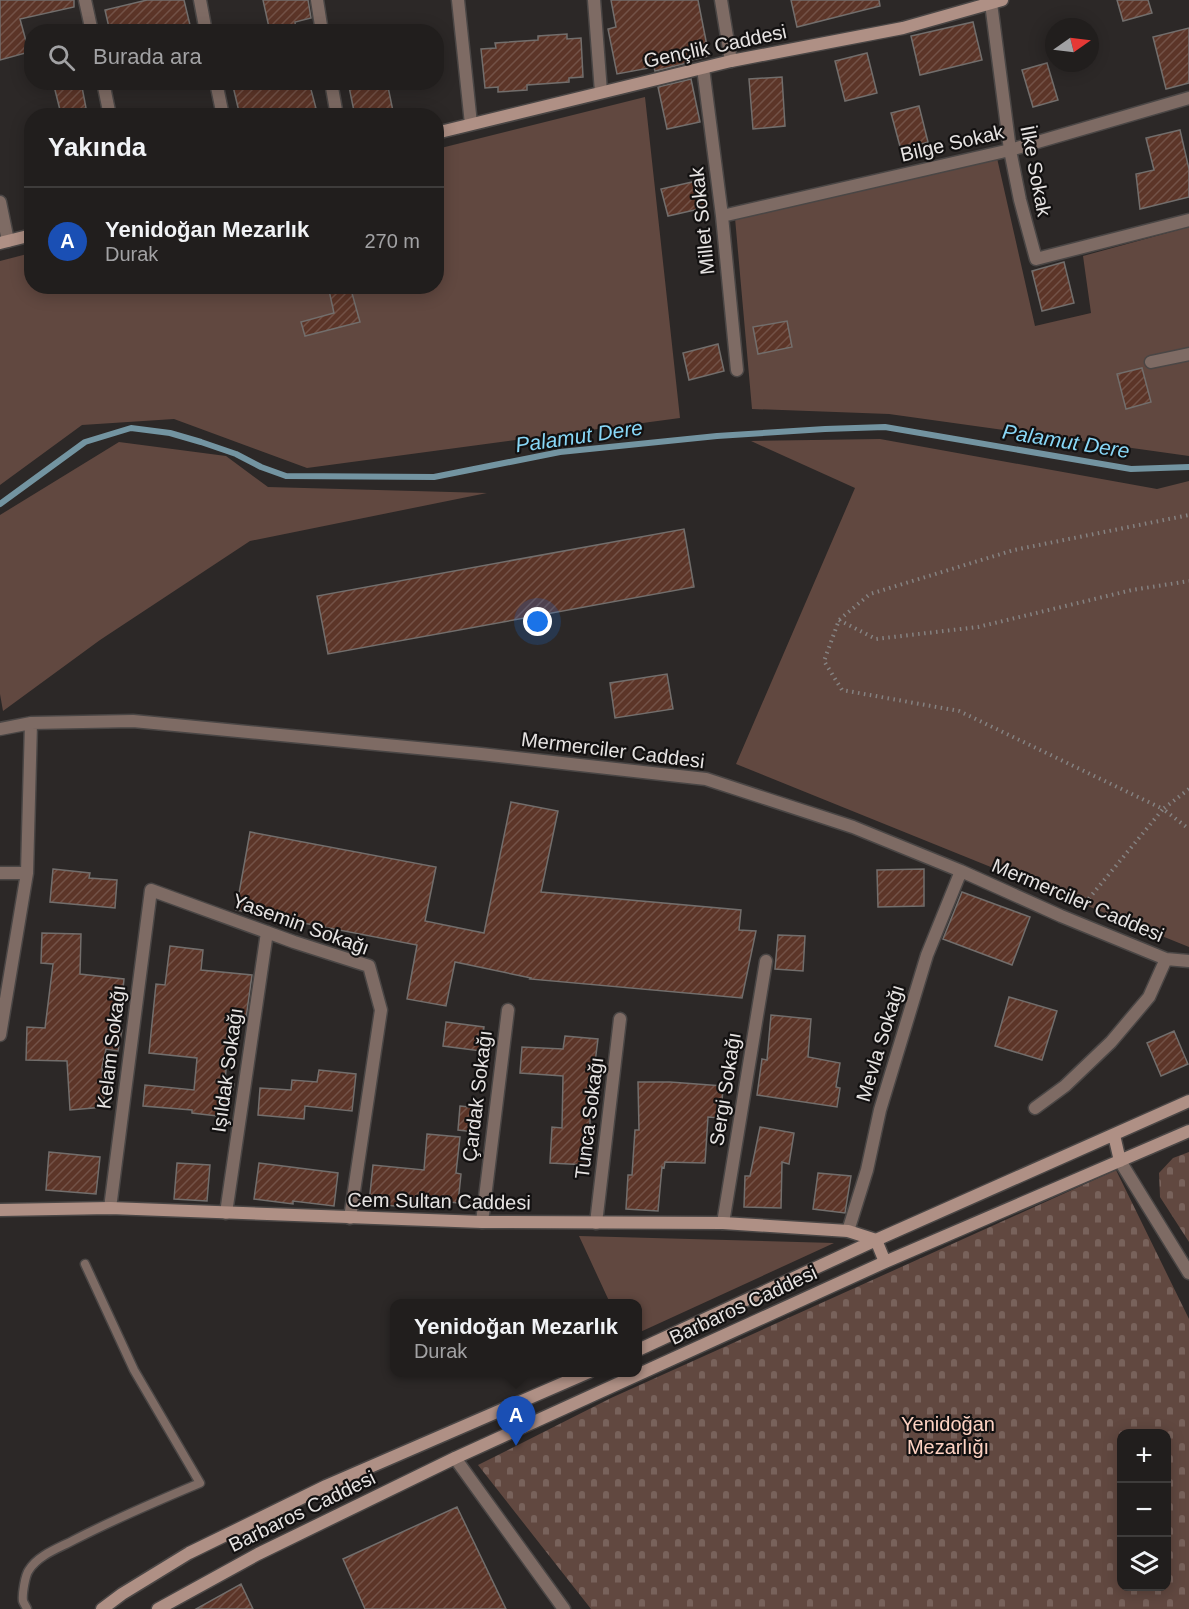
<!DOCTYPE html>
<html lang="tr">
<head>
<meta charset="utf-8">
<style>
	body { margin:0; font-family:Arial,sans-serif; background:#2d2b2a; color:#f1f3f6 }
	.controls { position:absolute; right:18px; bottom:18px; display:grid; overflow:hidden; border-radius:12px; box-shadow:0 3px 15px #0003 }
	.controls button { width:54px; height:54px; display:grid; place-items:center; padding:0; border:0; border-bottom:2px solid #3e3c3b; background:#211e1d; color:#f1f3f6; font:30px sans-serif }
	.compass { position:absolute; left:1045px; top:18px; width:54px; height:54px; border-radius:50%; background:#211e1d; box-shadow:0 3px 15px #0003; rotate:76deg }
	.you { position:absolute; left:538px; top:622px; width:21px; height:21px; margin:-15px; border:4px solid #fff; border-radius:50%; background:#1a73e8; box-shadow:0 0 0 9px #1a73e833 }
	.badge { display:grid; place-items:center; width:39px; height:39px; border-radius:50%; background:#1cc9fc; color:#fff; font-size:20px; font-weight:700 }
	.pin { position:absolute; translate:-50% -50px; filter:drop-shadow(0 2px 3px #0008) }
	.pin::after { content:''; position:absolute; top:32px; width:21px; height:18px; background:inherit; clip-path:polygon(0 0,100% 0,50% 100%) }
	.popup { position:absolute; left:390px; top:1299px; width:252px; height:78px; box-sizing:border-box; display:grid; place-content:center; border-radius:12px; background:#211e1d; filter:drop-shadow(0 2px 4px #0005); font-size:20px; white-space:nowrap; color:#a2a2a4 }
	.popup b { font-size:22px; color:#f1f3f6 }
	.popup::after { content:''; position:absolute; left:50%; top:100%; margin-left:-12px; border:12px solid transparent; border-top-color:#211e1d }
	.list { margin:0; padding:0; list-style:none }
	h2 { display:flex; justify-content:space-between; align-items:center; height:78px; margin:0; padding:0 24px; font-size:26px }
	h2 small { font-size:20px; font-weight:400; color:#a2a2a4 }
	.list li { display:grid; grid-template-columns:39px 1fr auto; gap:18px; align-items:center; box-sizing:border-box; height:108px; padding:0 24px; border-top:2px solid #3e3c3b }
	.list b { display:block; font-size:22px; white-space:nowrap }
	.list p { margin:0; font-size:20px; white-space:nowrap; color:#a2a2a4 }
	.list em { font-size:20px; font-style:normal; color:#a2a2a4 }
	.icon { flex:none; width:33px; height:33px; fill:none; stroke:currentColor; stroke-width:2; stroke-linecap:round; stroke-linejoin:round }
	.map { position:relative; flex:none; width:1189px; height:1609px; overflow:hidden }
	.search { position:absolute; background:#211e1d; box-shadow:0 3px 15px #0003; left:24px; top:24px; width:420px; height:66px; display:flex; align-items:center; gap:15px; box-sizing:border-box; padding:0 21px; border-radius:24px; color:#a2a2a4; font-size:22px }
	.panel { position:absolute; background:#211e1d; box-shadow:0 3px 15px #0003; left:24px; top:108px; width:420px; height:186px; border-radius:24px }
	.map>svg:first-child { display:block }
	.grass { fill:#614840 }
	.cemetery { fill:url(#cemetery-stones); fill-rule:evenodd }
	.lines { fill:none; stroke-linecap:round; stroke-linejoin:round }
	.stream { stroke:#7394a1; stroke-width:6 }
	.building { fill:url(#building-hatch); stroke:#726e6c; stroke-width:1.5 }
	.service-casing { stroke:#4a4645; stroke-width:11 }
	.minor-casing { stroke:#4a4645; stroke-width:15 }
	.secondary-casing { stroke:#4a4645; stroke-width:15 }
	.path { stroke:#858281; stroke-width:4; stroke-dasharray:1.5 4.5; stroke-linecap:butt }
	.service { stroke:#7e6b64; stroke-width:8 }
	.minor { stroke:#7e6b64; stroke-width:12 }
	.secondary { stroke:#af9085; stroke-width:12 }
	.labels { text-anchor:middle; dominant-baseline:central; stroke-width:4.5; stroke-linejoin:round; paint-order:stroke }
	.street-label { font-size:20px; fill:#e6e3e2; stroke:#131111 }
	.park-label { font-size:20px; fill:#ffd3c3; stroke:#131111 }
	.water-label { font-size:21px; font-style:italic; fill:#88d7f7; stroke:#131111 }
</style>
</head>
<body>
<div class="map">
<svg width="1189" height="1609" viewBox="0 0 1189 1609">
	<defs>
		<pattern id="cemetery-stones" width="16" height="16" patternUnits="userSpaceOnUse" patternTransform="scale(1.5)"><rect width="16" height="16" fill="#614840"/><path d="M2 7V4a2 2 0 0 1 4 0v3zM10 15v-3a2 2 0 0 1 4 0v3z" fill="#78625b"/></pattern>
		<pattern id="building-hatch" width="6" height="6" patternUnits="userSpaceOnUse" patternTransform="scale(1.5)"><rect width="6" height="6" fill="#5c3528"/><path d="M-1 1l2-2M0 6l6-6M5 7l2-2" fill="none" stroke="#735247"/></pattern>
	</defs>
	<rect width="100%" height="100%" fill="#2c2827"/>
	<!-- grass -->
	<path class="grass" d="M645 97 680 418 307 468 174 419 82 425 0 485V261L31 253 32 286H436L437 149Z
		M997 158 1035 326 1091 313 1083 256 1189 227V456L889 414 752 409 735 218Z
		M880 439 1157 489 1189 481V947L736 764 855 488 751 441Z
		M119 442 226 456 268 487 487 493 250 541 100 640 3 711 0 694V515Z
		M579 1236 834 1243 638 1333V1304L610 1303Z"/>
	<!-- cemetery -->
	<path class="cemetery" d="M1189 1152V1242L1160 1197 1159 1173 1173 1158Z
		M1116 1170 1189 1319V1609H591L478 1465 611 1398ZM1122 1434H1166V1586H1122Z"/>
	<g class="lines">
		<!-- stream -->
		<path class="stream" d="M0 504 85 442 131 428 170 433 201 442 236 454 261 467 286 476 434 477 560 452 717 436 825 429 885 427 1131 469 1189 467"/>
	</g>
	<!-- building -->
	<path class="building" d="M0 0H74V7L20 19 29 52 0 60Z
		M147 0H184L190 25 182 27 184 32H110L105 10Z
		M263 0H308L311 18 295 22 296 32H270Z
		M611 0H698L709 56 687 61V63L655 71 654 67 617 74 608 29 616 27Z
		M791 0H879L880 6 797 27Z
		M1117 0H1148L1152 13 1123 21Z
		M973 22 982 60 920 75 911 36Z
		M1189 28V83L1166 89 1153 37Z
		M567 34V39L581 38 583 77 569 78V82L527 85V90L498 92V87L485 88 481 49 496 48 495 43 538 40V36Z
		M867 53 877 93 845 101 835 61Z
		M1047 63 1058 100 1033 107 1022 70Z
		M782 77 785 126 753 129 749 79Z
		M691 79 700 122 667 129 658 87Z
		M53 82H81L86 108 61 114Z
		M232 82H309L318 116H240Z
		M348 82H387L394 116H355Z
		M919 106 928 142 901 150 891 113Z
		M1180 130 1189 169V197L1140 209 1136 174 1154 170 1146 138Z
		M701 180 708 207 668 216 661 189Z
		M1064 262 1074 303 1042 311 1032 271Z
		M328 286H350L360 322 305 336 301 322 334 313Z
		M787 321 792 347 758 354 753 327Z
		M718 344 724 371 689 380 683 353Z
		M1142 368 1151 402 1126 409 1117 374Z
		M684 529 694 587 328 654 317 596Z
		M667 674 673 709 615 718 610 683Z
		M511 802 558 811 541 892 741 910 739 930 756 931 742 998 530 979 531 978 455 962 446 1006 407 999 417 945 236 910 250 832 436 867 425 921 484 933Z
		M53 869 90 873 89 878 117 880 115 908 50 902Z
		M924 869V906L878 907 877 870Z
		M962 892 1030 917 1012 965 943 939Z
		M42 933 81 934 80 974 124 979 119 1030H122L118 1051 106 1049 102 1067 105 1107 70 1110 67 1061 26 1060 27 1027 45 1028 53 964 41 963Z
		M778 935 805 936 803 971 775 969Z
		M170 946 203 950 201 970 252 975 246 1018 230 1016 225 1083 234 1084 226 1117 192 1113V1110L143 1106 145 1085 194 1090 197 1058 149 1053 156 984 165 985Z
		M1009 997 1057 1011 1042 1060 995 1046Z
		M771 1015 811 1019 808 1057 840 1063 836 1087 840 1088 837 1107 757 1095 762 1059 767 1060Z
		M446 1022 484 1027 481 1051 443 1046Z
		M1174 1031 1188 1064 1161 1076 1147 1043Z
		M565 1036 598 1039 593 1078H592L588 1165 550 1163 552 1127 562 1128 563 1076 520 1073 522 1047 563 1049Z
		M319 1070 356 1074 352 1111 305 1106 304 1119 258 1115 260 1088 291 1090 292 1080 317 1082Z
		M638 1082H670L723 1086 721 1118 708 1117 705 1163 665 1162 664 1168 662 1167 658 1211 626 1209 628 1175H632L635 1130H639Z
		M460 1106 478 1108 475 1132 458 1130Z
		M760 1127 794 1133 789 1164 782 1162 781 1208 744 1207 745 1176H750Z
		M427 1134 460 1137 456 1173 461 1174 458 1203 420 1199V1209L369 1203 373 1165 424 1170Z
		M49 1152 100 1157 96 1194 46 1190Z
		M177 1163 210 1165 207 1201 174 1199Z
		M259 1163 338 1173 334 1206 293 1201V1204L254 1199Z
		M818 1173 851 1176 845 1213 813 1209Z
		M457 1507 506 1609H365L343 1559Z
		M241 1584 253 1609H196Z"/>
	<g class="lines">
		<defs>
			<path id="service" d="M27 1609C26 1606 24 1604 23 1601 22 1595 25 1575 29 1570 38 1555 59 1548 74 1540 115 1519 157 1501 200 1483L134 1370 85 1264"/>
			<path id="minor" d="M85 0 92 32
				M200 0 206 32
				M317 0 322 32
				M458 0 471 124
				M594 0 601 92
				M721 0 731 61
				M991 3 1010 150 1020 200 1036 259 1189 220
				M703 68 722 216 737 370
				M103 82 110 116
				M216 82 223 116
				M331 82 337 116
				M0 202 8 241
				M722 216 1010 150 1189 98
				M1151 362 1189 354
				M0 729 31 723 133 721 481 754 706 779 853 827 961 871 1061 916 1166 959 1189 961
				M0 873H27
				M0 1035 27 873 31 723
				M1035 1108 1065 1086 1111 1042 1149 997 1166 959
				M1120 1161 1189 1273
				M110 1208 151 890 294 942 369 966 381 1010 350 1218
				M226 1213 267 932
				M482 1222 508 1010
				M596 1223 620 1019
				M723 1223 766 961
				M848 1231 867 1170 880 1110 927 955 961 871
				M455 1458 564 1609"/>
			<path id="secondary" d="M436 133 731 61 903 28 1002 0
				M0 243 32 235
				M1114 1135 1120 1161
				M0 1210 110 1208 482 1222 723 1223 848 1231 876 1240
				M876 1240 885 1262
				M638 1350 876 1240 1189 1101
				M102 1609 122 1594 189 1553 326 1486 589 1372
				M158 1609 258 1554 455 1458 885 1262 1189 1131"/>
		</defs>
		<!-- service casing -->
		<use href="#service" class="service-casing"/>
		<!-- minor casing -->
		<use href="#minor" class="minor-casing"/>
		<!-- secondary casing -->
		<use href="#secondary" class="secondary-casing"/>
		<!-- path -->
		<path class="path" d="M839 620 876 639 978 627 1132 590 1189 581
			M1189 789 1163 809 1189 829
			M1081 908 1163 809 959 711 842 690 824 661 839 620 870 594 1014 550 1189 515"/>
		<!-- service -->
		<use href="#service" class="service"/>
		<!-- minor -->
		<use href="#minor" class="minor"/>
		<!-- secondary -->
		<use href="#secondary" class="secondary"/>
	</g>
	<g class="labels">
		<!-- street labels -->
		<g class="street-label">
			<text transform="translate(715 46) rotate(-12)">Gençlik Caddesi</text>
			<text transform="translate(952 143) rotate(-13)">Bilge Sokak</text>
			<text transform="translate(1036 171) rotate(79)">İlke Sokak</text>
			<text transform="translate(702 221) rotate(-96)">Millet Sokak</text>
			<text transform="translate(613 750) rotate(7)">Mermerciler Caddesi</text>
			<text transform="translate(1078 900) rotate(23)">Mermerciler Caddesi</text>
			<text transform="translate(301 924) rotate(20)">Yasemin Sokağı</text>
			<text transform="translate(880 1043) rotate(-73)">Mevla Sokağı</text>
			<text transform="translate(111 1047) rotate(-83)">Kelam Sokağı</text>
			<text transform="translate(227 1070) rotate(-82)">Işıldak Sokağı</text>
			<text transform="translate(725 1089) rotate(-81)">Sergi Sokağı</text>
			<text transform="translate(477 1096) rotate(-83)">Çardak Sokağı</text>
			<text transform="translate(589 1118) rotate(-83)">Tunca Sokağı</text>
			<text transform="translate(439 1201) rotate(1)">Cem Sultan Caddesi</text>
			<text transform="translate(743 1305) rotate(-25)">Barbaros Caddesi</text>
			<text transform="translate(302 1511) rotate(-26)">Barbaros Caddesi</text>
		</g>
		<!-- park labels -->
		<g class="park-label">
			<text x="948" y="1424">Yenidoğan<tspan x="948" dy="23">Mezarlığı</tspan></text>
		</g>
		<!-- water labels -->
		<g class="water-label">
			<text transform="translate(579 436) rotate(-8)">Palamut Dere</text>
			<text transform="translate(1066 441) rotate(9)">Palamut Dere</text>
		</g>
	</g>
</svg>
<div class="controls">
<button>+</button>
<button>−</button>
<button><svg class="icon" aria-label="layers" viewBox="0 0 24 24"><path d="M12 4l9 5-9 5-9-5zM3 14l9 5 9-5"/></svg></button>
</div>
<svg class="compass" viewBox="-18 -18 36 36"><path d="M0-13l5 13h-10z" fill="#e53935"/><path d="M0 13l5-13h-10z" fill="#a2a2a4"/></svg>
<div class="you"></div>
<div class="pin badge" style="left:516px;top:1446px;background:#1a4fb4">A</div>
<div class="popup"><b>Yenidoğan Mezarlık</b>Durak</div>
<div class="search"><svg class="icon" aria-label="search" viewBox="0 0 24 24"><circle cx="10" cy="10" r="6"/><path d="M15 15l6 6"/></svg>Burada ara</div>
<section class="panel">
<h2>Yakında<small></small></h2>
<ul class="list">
<li><span class="badge" style="background:#1a4fb4">A</span><div><b>Yenidoğan Mezarlık</b><p>Durak</p></div><em>270 m</em></li>
</ul>
</section>
</div>
</body>
</html>
